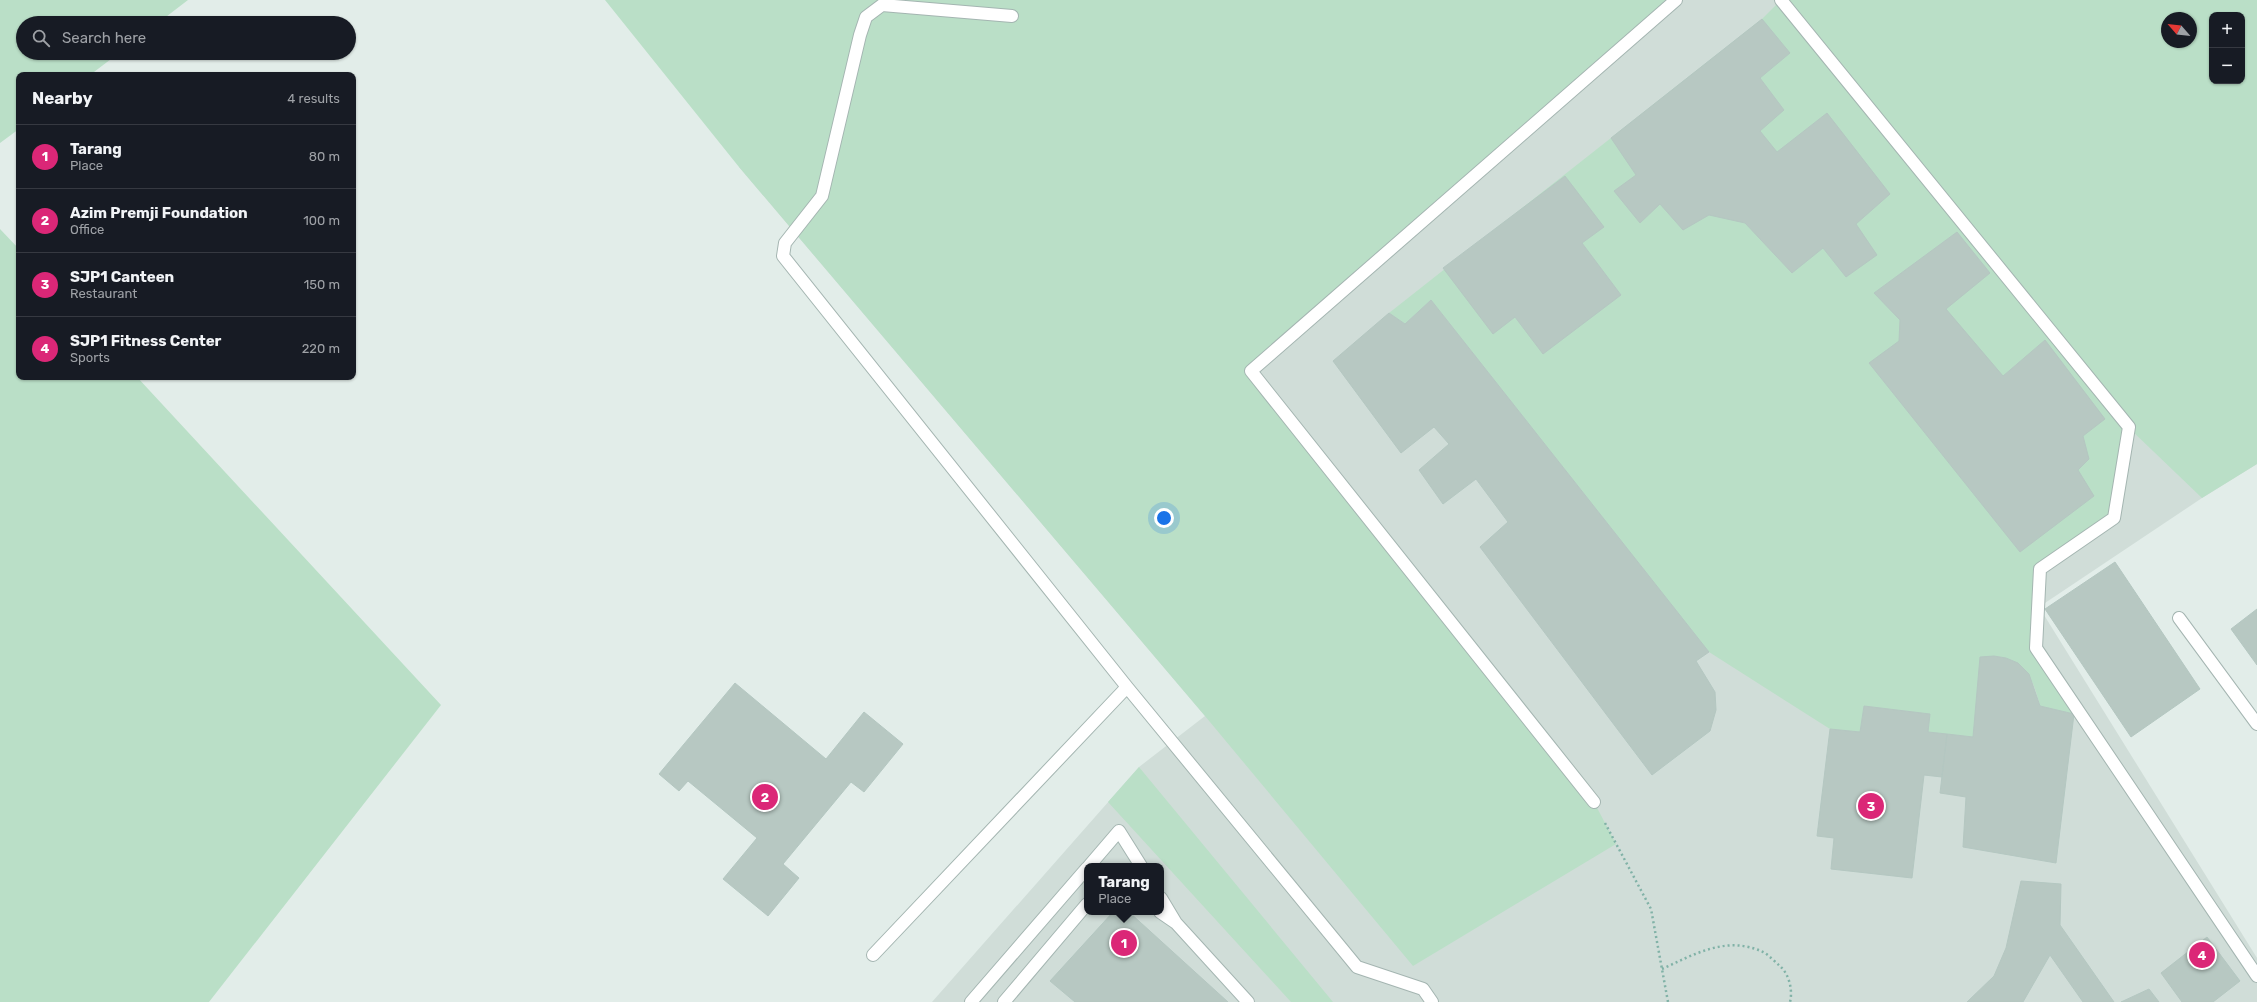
<!DOCTYPE html>
<html lang="en">
<head>
<meta charset="utf-8">
<style>
	body { margin:0; font-family:Rubik,sans-serif; background:#20242c; color:#f1f3f6 }
	.controls { position:absolute; right:12px; top:12px; display:grid; overflow:hidden; border-radius:8px; box-shadow:0 1px 3px #0004 }
	.controls button { width:36px; height:36px; display:grid; place-items:center; padding:0; border:0; border-bottom:1px solid #363941; background:#171b24; color:#f1f3f6; font:20px sans-serif }
	.compass { position:absolute; left:2161px; top:12px; width:36px; height:36px; border-radius:50%; background:#171b24; box-shadow:0 1px 3px #0004; rotate:298deg }
	.you { position:absolute; left:1164px; top:518px; width:14px; height:14px; margin:-10px; border:3px solid #fff; border-radius:50%; background:#1a73e8; box-shadow:0 0 0 6px #1a73e833 }
	.badge { display:grid; place-items:center; width:26px; height:26px; border-radius:50%; background:#db2777; color:#fff; font-size:13px; font-weight:700 }
	.pin { position:absolute; translate:-50% -50%; border:2px solid #fff; box-shadow:0 1px 4px #0006 }
	.popup { position:absolute; left:1084px; top:863px; width:80px; height:52px; box-sizing:border-box; display:grid; place-content:center; border-radius:8px; background:#171b24; filter:drop-shadow(0 1px 3px #0005); font-size:13px; white-space:nowrap; color:#9ea1a6 }
	.popup b { font-size:15px; color:#f1f3f6 }
	.popup::after { content:''; position:absolute; left:50%; top:100%; margin-left:-8px; border:8px solid transparent; border-top-color:#171b24 }
	.list { margin:0; padding:0; list-style:none }
	h2 { display:flex; justify-content:space-between; align-items:center; height:52px; margin:0; padding:0 16px; font-size:17px }
	h2 small { font-size:13px; font-weight:400; color:#9ea1a6 }
	.list li { display:grid; grid-template-columns:26px 1fr auto; gap:12px; align-items:center; box-sizing:border-box; height:64px; padding:0 16px; border-top:1px solid #363941 }
	.list b { display:block; font-size:15px; white-space:nowrap }
	.list p { margin:0; font-size:13px; white-space:nowrap; color:#9ea1a6 }
	.list em { font-size:13px; font-style:normal; color:#9ea1a6 }
	.icon { flex:none; width:22px; height:22px; fill:none; stroke:currentColor; stroke-width:2; stroke-linecap:round; stroke-linejoin:round }
	.map { position:relative; flex:none; width:2257px; height:1002px; overflow:hidden }
	.search { position:absolute; background:#171b24; box-shadow:0 1px 3px #0004; left:16px; top:16px; width:340px; height:44px; display:flex; align-items:center; gap:10px; box-sizing:border-box; padding:0 14px; border-radius:22px; color:#9ea1a6; font-size:15px }
	.panel { position:absolute; background:#171b24; box-shadow:0 1px 3px #0004; left:16px; top:72px; width:340px; height:308px; border-radius:8px }
	.map>svg:first-child { display:block }
	.built { fill:#d0ddd8; fill-rule:evenodd }
	.green { fill:#badfc7; fill-rule:evenodd }
	.building { fill:#b7c8c2; stroke:#b4c7c1 }
	.lines { fill:none; stroke-linecap:round; stroke-linejoin:round }
	.minor-casing { stroke:#a4b5b1; stroke-width:14 }
	.path { stroke:#81b2a7; stroke-width:2.5; stroke-dasharray:2 3; stroke-linecap:butt }
	.minor { stroke:#fff; stroke-width:12 }
</style>
</head>
<body>
<div class="map">
<svg width="2257" height="1002" viewBox="0 0 2257 1002">
	<rect width="100%" height="100%" fill="#e2ede9"/>
	<!-- built -->
	<path class="built" d="M1189 0H2257V464L2202 498 2039 607 2257 958V1002H932L1139 767 1205 716 739 167 918 19ZM2212 15H2242V81H2212ZM2167 18H2191V42H2167ZM1087 866H1161V912H1087Z"/>
	<!-- green -->
	<path class="green" d="M0 0H188L158 23H23V53H119L90 75H19V129L0 143Z
		M605 0H1676L1251 371 1594 802 1616 844 1413 966 1205 716 739 167Z
		M1781 0H2257V464L2202 498 2129 428 2114 518 2040 569 2036 648 2074 714 2040 706C2033 678 2025 659 1994 656L1973 737 1928 732 1930 714 1864 706 1860 732 1830 729 1709 652 1431 300 1405 324 1389 313 1762 19ZM2212 15H2242V81H2212ZM2167 18H2191V42H2167Z
		M0 229 19 249V377H137L441 705 209 1002H0Z
		M1139 767 1333 1002H1291L1108 802Z"/>
	<!-- building -->
	<path class="building" d="M1762 19 1790 53 1760 78 1784 110 1760 131 1777 152 1827 113 1890 194 1856 224 1877 255 1846 277 1823 248 1792 273 1745 223 1709 215 1683 230 1660 204 1640 223 1614 191 1636 175 1611 138Z
		M1565 176 1604 227 1582 243 1621 295 1543 354 1515 317 1493 334 1443 268Z
		M1957 232 1990 273 1946 309 2003 376 2045 340 2105 419 2083 436 2089 459 2078 470 2094 496 2020 552 1869 363 1899 341 1900 320 1874 293Z
		M1431 300 1709 652 1696 661 1715 692 1716 710 1710 731 1652 775 1480 547 1508 522 1476 479 1443 504 1419 470 1449 444 1434 427 1401 453 1333 361 1389 313 1405 324Z
		M2115 562 2200 689 2131 737 2045 609Z
		M2257 609V665L2231 629Z
		M1994 656 2006 658 2018 663 2029 674 2040 706 2074 714 2056 863 1963 847 1966 797 1940 793 1947 734 1973 737 1980 657Z
		M735 683 826 759 864 712 903 744 864 792 851 782 783 864 799 878 768 916 723 879 757 838 688 781 679 791 659 774Z
		M1864 706 1930 714 1928 732 1947 734 1942 777 1924 775 1912 878 1831 869 1834 838 1817 836 1830 729 1860 732Z
		M2021 881 2061 884 2060 925 2114 1002H2083L2050 955 2023 1002H1967L1994 976 2006 948Z
		M1113 912H1129L1228 1002H1075L1050 981Z
		M2207 937 2240 981 2213 1002H2182L2161 973Z
		M2149 989 2159 1002H2121Z"/>
	<g class="lines">
		<defs>
			<path id="minor" d="M1781 0 2129 427 2114 518 2040 569 2036 648 2257 976
				M1012 16 882 5 866 17 860 35 822 196 785 243 783 256 1127 687 1357 967 1423 989 1432 1002
				M2179 618 2257 724
				M1594 802 1251 371 1676 0
				M1089 866 1119 831 1141 866
				M1160 912 1176 923 1161 898
				M1176 923 1248 1002
				M873 955 1127 687
				M971 1002 1087 868
				M1004 1002 1087 904"/>
		</defs>
		<!-- minor casing -->
		<use href="#minor" class="minor-casing"/>
		<!-- path -->
		<path class="path" d="M1605 823 1651 909 1668 1002
			M1662 969C1695 954 1727 935 1763 952 1769 955 1775 962 1780 966 1789 974 1793 990 1790 1002"/>
		<!-- minor -->
		<use href="#minor" class="minor"/>
	</g>
</svg>
<div class="controls">
<button>+</button>
<button>−</button>
</div>
<svg class="compass" viewBox="-18 -18 36 36"><path d="M0-13l5 13h-10z" fill="#e53935"/><path d="M0 13l5-13h-10z" fill="#9ea1a6"/></svg>
<div class="you"></div>
<div class="pin badge" style="left:1124px;top:943px">1</div>
<div class="popup"><b>Tarang</b>Place</div>
<div class="pin badge" style="left:765px;top:797px">2</div>
<div class="pin badge" style="left:1871px;top:806px">3</div>
<div class="pin badge" style="left:2202px;top:955px">4</div>
<div class="search"><svg class="icon" aria-label="search" viewBox="0 0 24 24"><circle cx="10" cy="10" r="6"/><path d="M15 15l6 6"/></svg>Search here</div>
<section class="panel">
<h2>Nearby<small>4 results</small></h2>
<ul class="list">
<li><span class="badge">1</span><div><b>Tarang</b><p>Place</p></div><em>80 m</em></li>
<li><span class="badge">2</span><div><b>Azim Premji Foundation</b><p>Office</p></div><em>100 m</em></li>
<li><span class="badge">3</span><div><b>SJP1 Canteen</b><p>Restaurant</p></div><em>150 m</em></li>
<li><span class="badge">4</span><div><b>SJP1 Fitness Center</b><p>Sports</p></div><em>220 m</em></li>
</ul>
</section>
</div>
</body>
</html>
